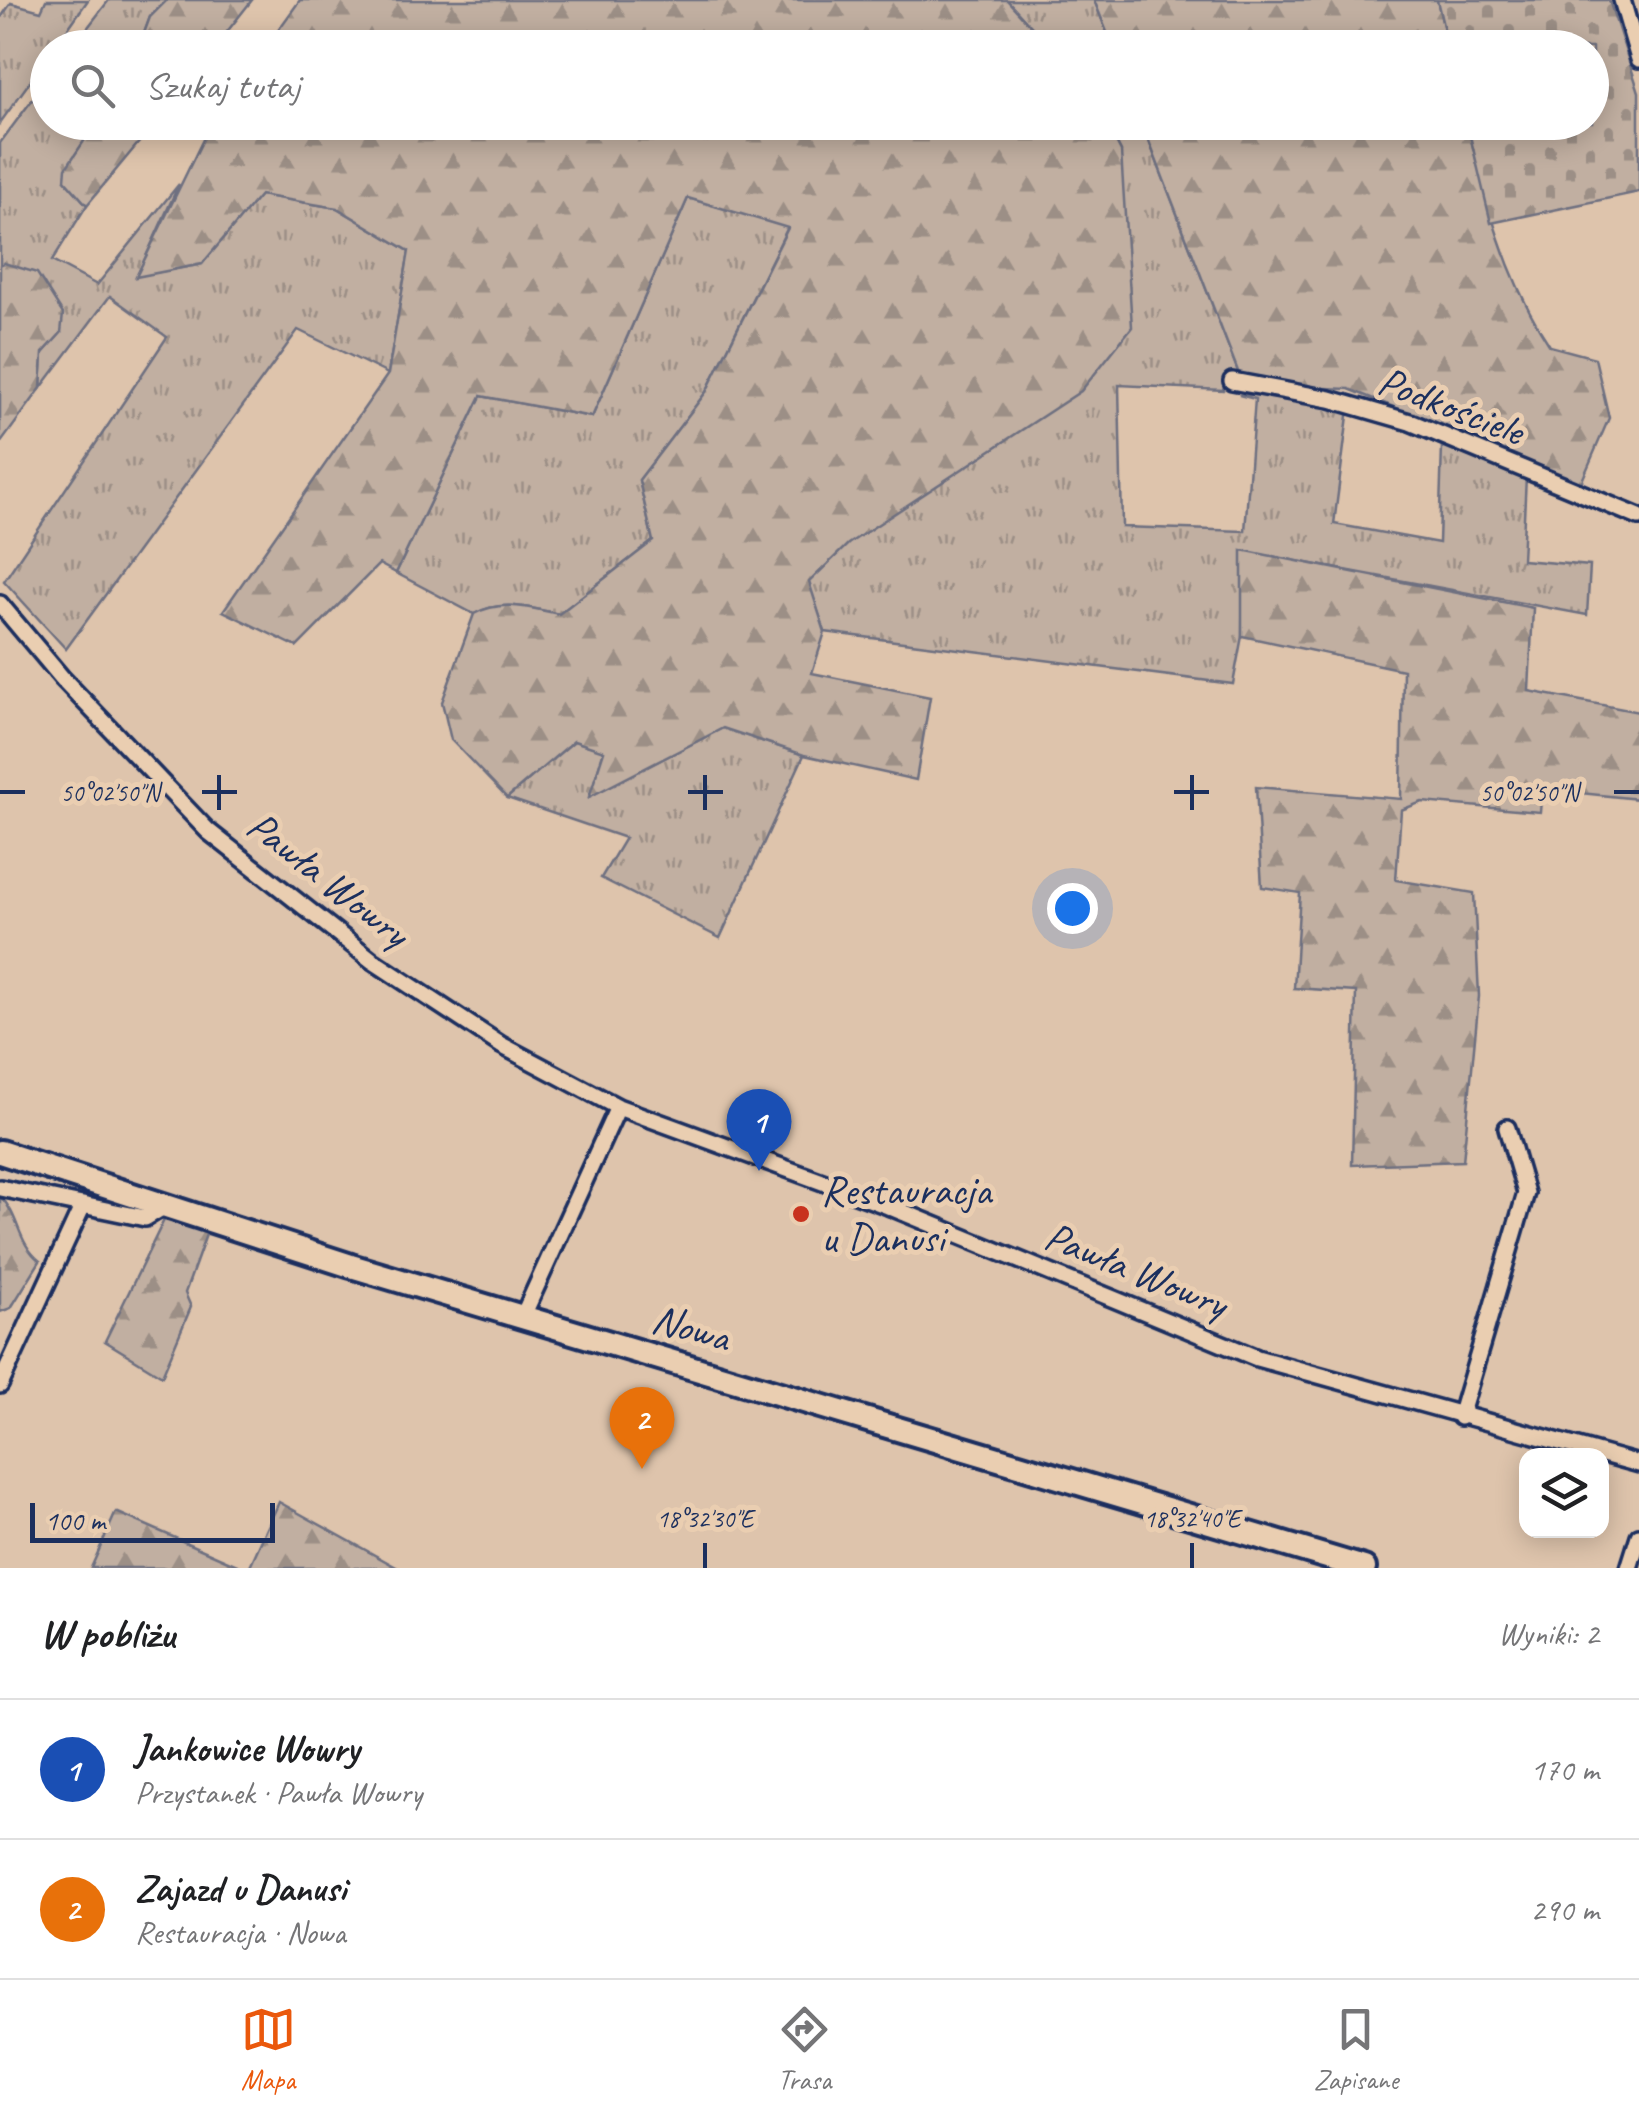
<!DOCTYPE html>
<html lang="pl">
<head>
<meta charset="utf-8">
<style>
	body { margin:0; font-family:Caveat,sans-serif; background:#f2f2f2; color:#202124 }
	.controls { position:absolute; right:30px; bottom:30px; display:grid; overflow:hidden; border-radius:20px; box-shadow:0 5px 25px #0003 }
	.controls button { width:90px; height:90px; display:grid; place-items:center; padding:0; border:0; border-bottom:2px solid #e0e0e0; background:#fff; color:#202124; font:50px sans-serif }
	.scale { position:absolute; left:30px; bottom:25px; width:245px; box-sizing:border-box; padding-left:10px; border:5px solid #1b2f5e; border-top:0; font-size:28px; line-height:35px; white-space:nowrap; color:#1b2f5e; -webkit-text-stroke:8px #eaceb1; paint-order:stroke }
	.you { position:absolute; left:1072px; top:908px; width:35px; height:35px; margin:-25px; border:8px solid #fff; border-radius:50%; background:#1a73e8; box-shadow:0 0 0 15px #1a73e833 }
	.badge { display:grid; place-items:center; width:65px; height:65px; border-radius:50%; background:#ea580c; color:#fff; font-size:32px; font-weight:700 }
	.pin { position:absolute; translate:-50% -82px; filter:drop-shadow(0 2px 5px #0008) }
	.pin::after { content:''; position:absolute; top:52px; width:35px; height:30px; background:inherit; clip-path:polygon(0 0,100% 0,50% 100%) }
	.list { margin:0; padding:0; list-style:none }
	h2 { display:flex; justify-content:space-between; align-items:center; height:130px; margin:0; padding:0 40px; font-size:42px }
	h2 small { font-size:32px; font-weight:400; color:#757577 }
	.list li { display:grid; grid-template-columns:65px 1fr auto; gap:30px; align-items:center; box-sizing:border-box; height:140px; padding:0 40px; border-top:2px solid #e0e0e0 }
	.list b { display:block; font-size:38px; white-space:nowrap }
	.list p { margin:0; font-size:32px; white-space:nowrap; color:#757577 }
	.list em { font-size:32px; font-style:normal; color:#757577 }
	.icon { flex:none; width:55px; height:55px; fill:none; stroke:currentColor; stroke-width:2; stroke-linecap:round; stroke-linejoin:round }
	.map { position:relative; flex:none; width:1639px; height:1568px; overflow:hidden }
	.search { position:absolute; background:#fff; box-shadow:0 5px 25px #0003; left:30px; right:30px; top:30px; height:110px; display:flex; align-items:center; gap:25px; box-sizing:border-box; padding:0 35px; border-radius:55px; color:#757577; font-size:38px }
	.sheet { height:410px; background:#fff }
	nav { display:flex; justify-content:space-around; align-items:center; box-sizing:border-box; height:140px; border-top:2px solid #e0e0e0; background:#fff; font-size:28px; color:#757577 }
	nav a { display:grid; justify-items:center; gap:5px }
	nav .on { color:#ea580c }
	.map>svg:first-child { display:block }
	.grass { fill:url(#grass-tufts); stroke:#6e6f80; stroke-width:2.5 }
	.forest { fill:url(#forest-firs); stroke:#6e6f80; stroke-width:2.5 }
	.cemetery { fill:url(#cemetery-stones); stroke:#6e6f80; stroke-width:2.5 }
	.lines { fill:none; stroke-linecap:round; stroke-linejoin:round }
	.street-casing { stroke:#1b2f5e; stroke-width:22 }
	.secondary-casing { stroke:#1b2f5e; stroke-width:30 }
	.street { stroke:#eaceb1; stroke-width:15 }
	.secondary { stroke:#eaceb1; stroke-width:22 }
	.ticks { fill:none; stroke:#1b2f5e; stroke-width:4 }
	.poi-dot { fill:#c8321e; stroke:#eaceb1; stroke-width:4 }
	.labels { text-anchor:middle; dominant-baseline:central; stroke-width:10; stroke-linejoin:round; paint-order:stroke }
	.street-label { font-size:42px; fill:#1b2f5e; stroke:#eaceb1 }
	.poi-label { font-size:42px; fill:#1b2f5e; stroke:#eaceb1; text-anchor:start }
	.ticks-label { font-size:25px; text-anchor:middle; fill:#1b2f5e; stroke:#eaceb1; stroke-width:10; stroke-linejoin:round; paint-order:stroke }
</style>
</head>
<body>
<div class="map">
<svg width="1639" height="1568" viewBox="0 0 1639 1568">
	<defs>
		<pattern id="grass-tufts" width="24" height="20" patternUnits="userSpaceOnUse" patternTransform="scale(2.5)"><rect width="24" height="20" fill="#c1afa1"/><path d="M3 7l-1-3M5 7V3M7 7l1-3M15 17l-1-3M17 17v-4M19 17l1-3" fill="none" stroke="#9c8f86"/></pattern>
		<pattern id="forest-firs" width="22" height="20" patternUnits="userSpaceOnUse" patternTransform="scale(2.5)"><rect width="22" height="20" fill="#c1afa1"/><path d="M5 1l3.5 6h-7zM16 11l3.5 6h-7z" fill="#9c8f86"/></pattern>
		<pattern id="cemetery-stones" width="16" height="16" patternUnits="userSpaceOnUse" patternTransform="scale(2.5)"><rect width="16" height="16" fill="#c1afa1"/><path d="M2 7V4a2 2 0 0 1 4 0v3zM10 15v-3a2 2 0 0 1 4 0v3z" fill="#9c8f86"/></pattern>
	</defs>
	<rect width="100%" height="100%" fill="#dec4ac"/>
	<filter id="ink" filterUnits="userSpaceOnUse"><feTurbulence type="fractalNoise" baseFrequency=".01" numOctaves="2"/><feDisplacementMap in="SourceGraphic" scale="20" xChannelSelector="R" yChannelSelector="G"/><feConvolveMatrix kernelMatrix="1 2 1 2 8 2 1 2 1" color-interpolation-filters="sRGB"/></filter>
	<g filter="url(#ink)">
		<!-- grass -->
		<path class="grass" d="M46 0H88L55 47 48 48 47 58 0 123V19L11 3 41 11Z
			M109 0H167L150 17 139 47 72 48Z
			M1007 0H1094L1113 47H1050Z
			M47 80 48 122 96 123 65 180 87 205 52 261 97 285 179 184 137 276 202 264 260 195 337 208 409 251 388 374 298 330 66 649 4 581 167 337 110 296 41 388 43 353 61 333 4 263 0 265V143Z
			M1106 122 1142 123 1239 374 1225 381 1223 390 1119 385 1122 527 1245 531 1255 399 1239 395H1294L1349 408 1334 524 1439 543 1442 446 1392 424 1412 427 1526 476 1522 560 1590 566 1587 615 1243 551 1242 636 1233 684 825 632 808 582 848 544 1121 152Z
			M688 198 788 227 706 392 639 480 653 541 559 614C529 608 502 599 474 614L396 573 481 396 592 417Z
			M723 728 804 755 720 938 601 878 625 838 507 798 574 741 604 750 590 796Z"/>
		<!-- forest -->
		<path class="forest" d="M167 0H252L215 47H139L150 17Z
			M300 0H1007L1050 47H266Z
			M1094 0H1437L1448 47H1113Z
			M96 123H155L87 205 65 180 66 168Z
			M211 123H1106L1121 152 1132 327 1081 391 848 544 809 582 825 632 812 673 930 697 916 780 804 755 723 728 589 797 604 751 574 741 507 798 451 740 442 702 474 614C502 599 529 608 559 614L653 541 639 480 706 392 788 228 688 198 592 417 481 396 396 573 379 564 297 647 223 611 388 374 409 251 337 208 260 195 202 264 136 277Z
			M1142 123H1467C1486 201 1505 278 1550 346L1595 358 1609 418 1581 483 1349 389 1274 386 1239 374Z
			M4 263 37 273 63 314 61 333 43 353 41 388 0 444V265Z
			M1242 550 1533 608 1529 691 1639 712V799L1542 789 1540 812 1422 802 1401 810 1396 880 1474 893 1479 996 1463 1161 1352 1165 1356 992 1294 988 1300 893 1262 887 1256 787 1401 799 1403 670 1242 636Z
			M0 1196C20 1216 17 1243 40 1261L11 1308 0 1312Z
			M165 1218 208 1229 185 1293 191 1307 162 1376 105 1341Z
			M279 1502 398 1568H249Z
			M116 1512 244 1568H91Z"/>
		<!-- cemetery -->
		<path class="cemetery" d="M1437 0H1609L1639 92V192L1491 223 1467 123 1592 122V48L1448 47Z"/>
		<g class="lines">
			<defs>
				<path id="street" d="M1622 0 1639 59
					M1232 381 1330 399 1410 422 1639 517
					M0 604 62 678 208 831 373 961 501 1045 618 1107 888 1206 1257 1358 1639 1464
					M0 1188 145 1218 165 1206
					M522 1318 618 1107
					M0 1385 83 1205
					M1460 1417 1526 1193 1507 1128
					M1629 1568 1639 1536"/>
				<path id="secondary" d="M0 1152 351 1266 1364 1568"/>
			</defs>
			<!-- street casing -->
			<use href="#street" class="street-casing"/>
			<!-- secondary casing -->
			<use href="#secondary" class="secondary-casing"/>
			<!-- street -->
			<use href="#street" class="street"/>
			<!-- secondary -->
			<use href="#secondary" class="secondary"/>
		</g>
	</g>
	<!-- ticks -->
	<path class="ticks" d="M219 775V810M705 775V810M1192 775V810M0 792H25M202 792H237M688 792H723M1174 792H1209M1614 792H1639M705 1543V1568M1192 1543V1568"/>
	<!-- markers -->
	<circle class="poi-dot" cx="801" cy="1214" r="10"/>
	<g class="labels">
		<!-- street labels -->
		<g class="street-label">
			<text transform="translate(1451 406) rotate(21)">Podkościele</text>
			<text transform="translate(328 879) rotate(38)">Pawła Wowry</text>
			<text transform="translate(1136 1270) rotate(22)">Pawła Wowry</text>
			<text transform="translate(691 1328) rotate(16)">Nowa</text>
		</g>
		<!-- poi labels -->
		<g class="poi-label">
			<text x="821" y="1190">Restauracja<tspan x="821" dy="48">u Danusi</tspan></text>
		</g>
	</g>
	<g class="ticks-label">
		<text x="110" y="801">50°02'50"N</text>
		<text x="1529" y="801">50°02'50"N</text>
		<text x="705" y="1527">18°32'30"E</text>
		<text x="1192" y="1527">18°32'40"E</text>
	</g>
</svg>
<div class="controls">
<button><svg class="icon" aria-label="layers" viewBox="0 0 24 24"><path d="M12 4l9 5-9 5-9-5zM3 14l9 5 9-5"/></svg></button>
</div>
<div class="scale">100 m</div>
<div class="you"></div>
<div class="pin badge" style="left:759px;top:1171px;background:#1a4fb4">1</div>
<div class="pin badge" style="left:642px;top:1469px;background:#e8710a">2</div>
<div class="search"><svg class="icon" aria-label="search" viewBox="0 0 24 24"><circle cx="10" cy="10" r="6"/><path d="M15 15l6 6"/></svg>Szukaj tutaj</div>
</div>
<section class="sheet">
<h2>W pobliżu<small>Wyniki: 2</small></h2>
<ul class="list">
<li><span class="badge" style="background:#1a4fb4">1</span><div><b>Jankowice Wowry</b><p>Przystanek · Pawła Wowry</p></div><em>170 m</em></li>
<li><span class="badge" style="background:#e8710a">2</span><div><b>Zajazd u Danusi</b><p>Restauracja · Nowa</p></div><em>290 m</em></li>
</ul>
</section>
<nav>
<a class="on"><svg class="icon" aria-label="map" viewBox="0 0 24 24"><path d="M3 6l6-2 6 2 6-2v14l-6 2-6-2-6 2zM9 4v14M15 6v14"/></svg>Mapa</a>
<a><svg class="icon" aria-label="directions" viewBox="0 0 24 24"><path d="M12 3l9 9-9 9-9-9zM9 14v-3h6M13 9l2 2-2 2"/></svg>Trasa</a>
<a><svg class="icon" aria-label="saved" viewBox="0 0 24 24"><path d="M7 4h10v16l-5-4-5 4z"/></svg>Zapisane</a>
</nav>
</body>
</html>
